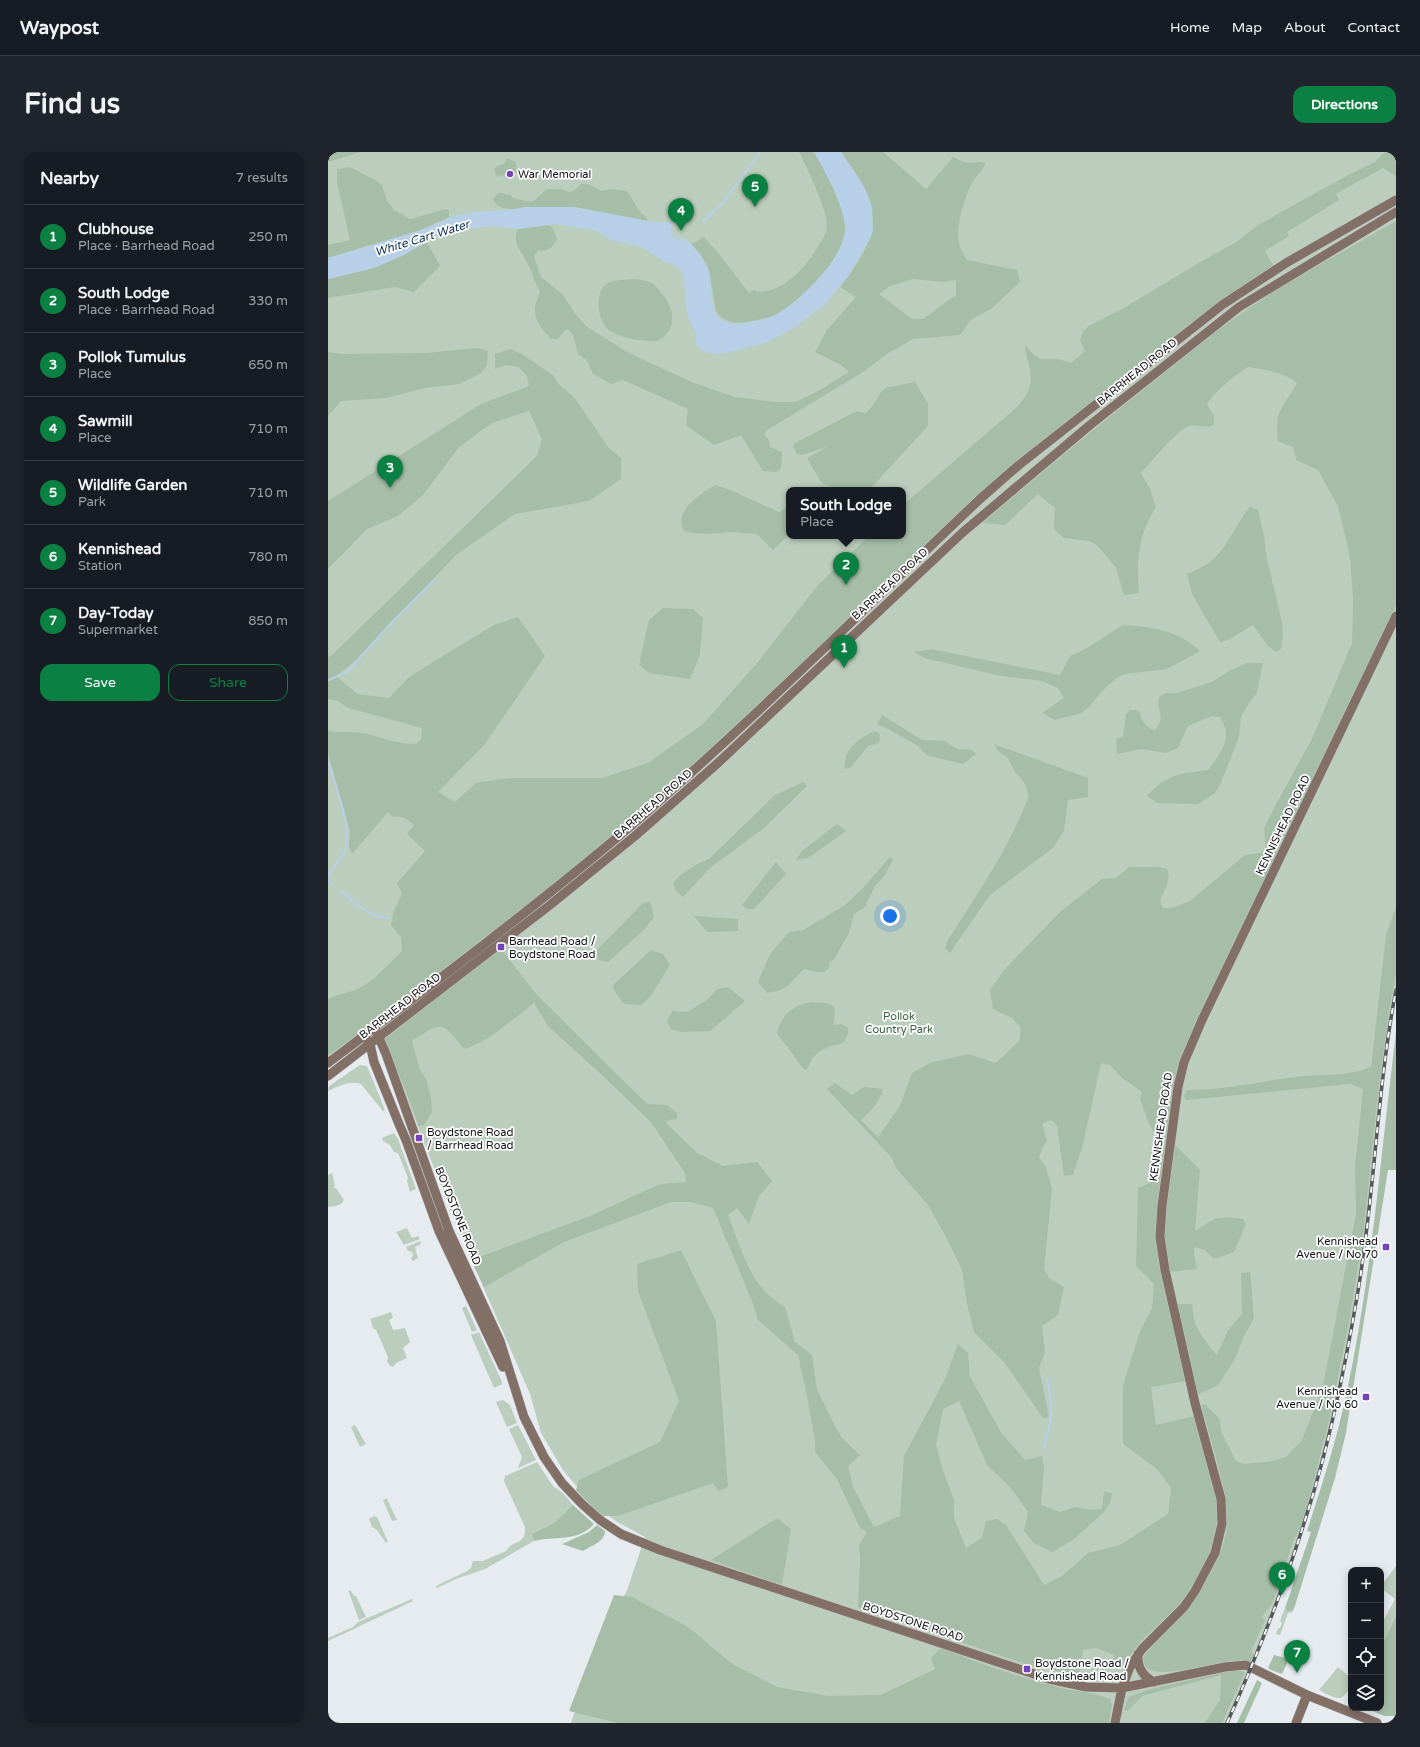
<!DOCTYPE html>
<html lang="en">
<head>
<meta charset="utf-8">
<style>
	body { margin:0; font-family:"Varela Round",sans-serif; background:#20242c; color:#f1f3f6 }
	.controls { position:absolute; right:12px; bottom:12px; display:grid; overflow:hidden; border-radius:8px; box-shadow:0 2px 10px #0003 }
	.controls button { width:36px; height:36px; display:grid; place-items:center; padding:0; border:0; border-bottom:1px solid #363941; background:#171b24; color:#f1f3f6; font:20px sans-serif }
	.you { position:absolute; left:562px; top:764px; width:14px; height:14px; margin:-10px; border:3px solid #fff; border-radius:50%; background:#1a73e8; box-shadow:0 0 0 6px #1a73e833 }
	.badge { display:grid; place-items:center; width:26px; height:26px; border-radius:50%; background:#0b8043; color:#fff; font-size:13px; font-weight:700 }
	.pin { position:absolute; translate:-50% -33px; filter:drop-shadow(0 1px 2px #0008) }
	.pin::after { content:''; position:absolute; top:21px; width:14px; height:12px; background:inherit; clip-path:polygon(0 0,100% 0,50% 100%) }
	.popup { position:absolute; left:458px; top:335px; width:120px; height:52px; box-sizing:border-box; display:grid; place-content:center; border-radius:8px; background:#171b24; filter:drop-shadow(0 1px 3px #0005); font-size:13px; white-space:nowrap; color:#9ea1a6 }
	.popup b { font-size:15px; color:#f1f3f6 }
	.popup::after { content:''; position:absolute; left:50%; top:100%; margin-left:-8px; border:8px solid transparent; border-top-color:#171b24 }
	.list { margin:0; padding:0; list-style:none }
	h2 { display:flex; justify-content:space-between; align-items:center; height:52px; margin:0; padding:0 16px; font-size:17px }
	h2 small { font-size:13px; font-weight:400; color:#9ea1a6 }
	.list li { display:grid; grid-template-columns:26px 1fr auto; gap:12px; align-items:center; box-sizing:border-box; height:64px; padding:0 16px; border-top:1px solid #363941 }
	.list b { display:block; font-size:15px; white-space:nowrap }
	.list p { margin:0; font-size:13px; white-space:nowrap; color:#9ea1a6 }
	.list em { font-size:13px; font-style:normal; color:#9ea1a6 }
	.actions { display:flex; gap:8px; padding:12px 16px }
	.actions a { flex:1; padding:9px 0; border:1px solid #0b8043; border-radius:12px; text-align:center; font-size:14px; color:#0b8043 }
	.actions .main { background:#0b8043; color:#fff }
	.icon { flex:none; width:22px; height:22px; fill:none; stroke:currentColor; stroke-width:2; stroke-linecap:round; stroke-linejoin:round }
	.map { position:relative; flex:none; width:1068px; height:1571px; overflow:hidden; border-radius:12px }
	header { display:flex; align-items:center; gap:24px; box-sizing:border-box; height:56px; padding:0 20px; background:#171b24; border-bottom:1px solid #363941 }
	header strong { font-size:19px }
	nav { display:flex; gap:22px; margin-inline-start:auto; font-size:14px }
	.intro { display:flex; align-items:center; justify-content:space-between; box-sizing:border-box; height:96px; padding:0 24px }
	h1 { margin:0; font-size:28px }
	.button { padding:10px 18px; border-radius:12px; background:#0b8043; color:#fff; font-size:14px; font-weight:700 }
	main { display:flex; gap:24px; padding:0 24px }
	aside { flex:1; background:#171b24; border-radius:12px; box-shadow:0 2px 10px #0003 }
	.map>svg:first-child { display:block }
	.green { fill:#bbcdbc; fill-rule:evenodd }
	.forest { fill:#a6bea8; fill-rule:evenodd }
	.water { fill:#b8d0e7 }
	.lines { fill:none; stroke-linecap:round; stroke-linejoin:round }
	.stream { stroke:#b8d0e7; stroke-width:2 }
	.secondary-casing { stroke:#c4c8cd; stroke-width:10 }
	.secondary { stroke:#826f65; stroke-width:9 }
	.rail-casing { stroke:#55585b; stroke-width:3.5 }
	.rail { stroke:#fff; stroke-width:2; stroke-dasharray:6; stroke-linecap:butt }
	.poi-dot { fill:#7442b9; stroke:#fff; stroke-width:1.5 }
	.labels { text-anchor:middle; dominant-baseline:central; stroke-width:3.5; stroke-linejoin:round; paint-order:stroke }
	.poi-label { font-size:11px; fill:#101214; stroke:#fff; text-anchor:start }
	.street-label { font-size:11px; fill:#101214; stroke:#fff }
	.park-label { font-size:11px; fill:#3a603e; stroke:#fff }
	.water-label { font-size:12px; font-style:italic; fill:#0d3252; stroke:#fff }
</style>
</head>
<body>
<header>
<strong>Waypost</strong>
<nav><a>Home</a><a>Map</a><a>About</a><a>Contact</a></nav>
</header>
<div class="intro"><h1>Find us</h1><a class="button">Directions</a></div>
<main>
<aside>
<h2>Nearby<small>7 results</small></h2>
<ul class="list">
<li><span class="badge">1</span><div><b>Clubhouse</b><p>Place · Barrhead Road</p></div><em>250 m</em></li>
<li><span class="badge">2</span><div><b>South Lodge</b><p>Place · Barrhead Road</p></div><em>330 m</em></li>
<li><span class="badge">3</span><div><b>Pollok Tumulus</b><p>Place</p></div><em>650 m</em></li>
<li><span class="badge">4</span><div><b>Sawmill</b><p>Place</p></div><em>710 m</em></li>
<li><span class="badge">5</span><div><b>Wildlife Garden</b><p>Park</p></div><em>710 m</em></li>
<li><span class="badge">6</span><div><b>Kennishead</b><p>Station</p></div><em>780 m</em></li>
<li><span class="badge">7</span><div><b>Day-Today</b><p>Supermarket</p></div><em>850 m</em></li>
</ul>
<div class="actions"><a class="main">Save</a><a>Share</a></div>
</aside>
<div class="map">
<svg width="1068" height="1571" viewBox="0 0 1068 1571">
	<rect width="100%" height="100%" fill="#e6ebf0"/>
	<!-- green -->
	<path class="green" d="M0 0H1068V838C1049 937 1047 1039 1030 1139 1017 1216 1002 1291 978 1365 956 1436 929 1503 899 1571H243L269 1498 299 1438 317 1385 289 1370 259 1347 235 1318 213 1281 202 1242 128 1072 55 886 44 871 0 905ZM461 338H575V384H461Z
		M32 913 39 914 57 958 55 959 33 932C22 928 9 935 0 939L1 934Z
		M66 981 70 987 88 1037 82 1040 79 1029 80 1026 70 1001 66 1000 62 993 55 989 54 986Z
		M4 1021 7 1034 5 1036H8L16 1048C13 1055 5 1054 0 1055V1023Z
		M79 1076 84 1086 90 1084 92 1087 76 1093 68 1080Z
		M92 1089 93 1092 87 1095 90 1106 85 1109 83 1106 85 1103 84 1100 80 1099 78 1095Z
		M138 1154 149 1178 144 1180 134 1156Z
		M63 1160 65 1166 61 1168 65 1178 77 1176 82 1190 75 1196 79 1206 68 1211 65 1215 62 1214 59 1209 60 1205 48 1178 45 1176 42 1167Z
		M151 1180 174 1230V1232L166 1236 143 1183Z
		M175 1248 182 1253 189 1271 179 1275 168 1250Z
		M27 1273 38 1292 32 1295 23 1275Z
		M190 1273 208 1308 190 1316 194 1305 181 1277Z
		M209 1310 225 1334 235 1341 245 1353 226 1371 205 1382 206 1389 157 1417 128 1427 109 1436 108 1434 139 1419 143 1416 145 1409H155L178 1399C185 1387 198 1394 197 1375L176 1329 177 1324Z
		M60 1346 59 1347 69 1368 64 1369 55 1348Z
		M46 1364 49 1365 60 1390 58 1391 49 1378 44 1375 41 1367Z
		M1068 1414V1564H1057L1037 1556H1053V1473L1067 1447 1053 1436V1434Z
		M20 1438 23 1439 26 1444H28L38 1465 31 1468Z
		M84 1447 85 1449 0 1489V1486L25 1475 30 1470Z
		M957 1456 960 1460 966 1457 965 1460 960 1461 952 1483 948 1482 950 1476H952L954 1471 952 1469Z
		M1010 1515C1013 1518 1019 1522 1021 1525 1025 1531 1018 1545 1012 1546 1006 1547 997 1541 991 1538Z"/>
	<!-- forest -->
	<path class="forest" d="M0 0H33L0 10Z
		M471 0H486C497 19 519 58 517 79 515 107 471 151 447 163 439 167 431 168 423 169 410 172 396 172 388 159L381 119 373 104 363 91H366L376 85 391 102 421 141 427 137V139C454 144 481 112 492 91 496 85 499 79 499 71 497 54 479 15 471 0Z
		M513 0H555L598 37 625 5C630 8 635 10 641 11 646 11 652 9 657 11 656 18 649 23 645 29 637 43 627 75 631 91 632 97 636 103 639 108L689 118 692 130 664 156 643 168 632 183 585 187 559 202 535 220 439 278 436 282 441 288 442 295 454 300 453 317 449 320 435 319 413 283 386 293 358 273 360 257 295 228 283 232 265 222 259 208 250 202 245 183 240 177 237 178 230 187H223C215 178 205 169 207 154 208 149 211 145 212 139 205 129 206 124 201 114 195 101 183 91 190 77L220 73 224 75 229 87C224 96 220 99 210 99L206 104 213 125 235 143 248 163 259 175 301 201 366 231 407 245 448 250H468L490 239 521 220 513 213 487 200 499 178 528 145 512 135C536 104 556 76 537 37 531 24 521 12 513 0ZM585 127 616 130 628 128V143L595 167H584L551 142 562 134Z
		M1057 0H1068V24L1055 16 1013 39 1008 42 1011 48 959 80 961 84 937 99 945 114 888 152 689 310 651 342C542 446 435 553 321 652 226 736 123 811 23 888L0 903V847C11 841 22 841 30 837 47 828 61 812 74 799L73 785 63 773 65 761 74 742 69 731 97 699 79 682 86 673C79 667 74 663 65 665L60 660 24 702 21 694 22 679 0 601V579C12 581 24 579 35 581 54 585 68 592 88 592L93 588 94 576 20 556 10 549 0 547V505L4 503 209 304 214 287 201 259 164 271 131 295 95 343 70 364 39 377 0 417V349L153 252 201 234 199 224 191 215 178 213 167 217V202L182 197 194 202 225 223 231 233 246 245 280 295 293 306V327L261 349 187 362 128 403 27 509 8 524 29 542 61 546 80 526 105 510 166 473 190 465 217 504 157 592 110 640 127 650 148 631 181 626H274L320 611 375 572 430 510 490 433 541 384H575V353L688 256C708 235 704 223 697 198L698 194 705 202 712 207H731L743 211 757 199 752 188 755 179 761 174 794 157 874 109 910 89 930 73 1022 22 1047 10Z
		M179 6 188 10 189 20 169 25 166 17 169 14 176 12Z
		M22 15 47 28 54 33 59 49 66 58 82 67 118 57 121 59V65L93 78 0 106V93L22 88 9 30V17Z
		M253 32H260L273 39 283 37 298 39C307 47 309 61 318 64L319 69 246 55H196C185 58 170 59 165 47L170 41H175L180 43 181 42 185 46 202 50 207 48 218 38 223 37H233L242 40 248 37Z
		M1068 69V453L853 906 850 914 828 1067 829 1095 835 1132 859 1229 823 1235 828 1273 867 1264 890 1355 888 1381 881 1404 870 1426 850 1454 812 1490 794 1515 785 1513 786 1503 768 1496 755 1498 751 1522 746 1523 697 1512 530 1455 532 1407 531 1393 539 1380 532 1376 509 1327 487 1300V1288L479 1244 470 1203 430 1168 424 1149 385 1056 363 1050H343L236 1090 156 1135 143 1108 262 1064 332 1032 358 1030 357 1021 323 970 275 924 220 874 206 851C186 866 160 891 136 897 113 869 115 869 84 889L92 918 98 927 103 945 104 960 96 973 91 974 73 927 57 897V887L172 795 207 841 319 952 339 953 349 961V967L340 968 338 971 369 1001 395 1014 429 1010 444 1029 431 1044 421 1072 409 1056 400 1063C414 1098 422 1136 457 1155L467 1190 484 1203 489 1237 506 1272 514 1286 532 1303 520 1314 525 1335 546 1375 572 1364 576 1304 617 1227 630 1192 640 1201 642 1225 674 1282 697 1308 714 1304 716 1316 713 1353 732 1360 748 1355 762 1358 774 1357 776 1340 784 1341 782 1351 776 1360 745 1388 724 1400 706 1391 696 1379 700 1360 683 1336 659 1313 631 1249 615 1257 608 1293 615 1319 626 1348V1366L638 1396 654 1386 658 1369 669 1367 678 1373 716 1433 734 1424 760 1401 792 1393 840 1362 843 1336 830 1318 795 1292V1234L812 1179 824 1156 826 1132 808 1114 810 1036 824 1030 828 983 821 972 812 947 814 940 794 926 782 913 773 911 754 996 745 1023 736 1024 729 973 723 968 714 972 719 988 714 996 711 1006 718 1015 724 1037 716 1117 721 1126 736 1135 730 1163 714 1174 717 1200 711 1216 721 1265 715 1266 676 1210 646 1180 639 1152 634 1118 618 1085 600 1053 568 1016 564 1006 499 937 507 931 524 943 536 935 555 937C551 951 544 958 533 968L550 985 572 954 584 921 602 911 640 902 668 911 691 889 693 876 684 866 665 857 662 838 677 817 732 760 774 727 788 726 801 715H830L839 717C844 730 836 736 832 749L835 756H843L862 749 917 703 933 701 938 698 936 676 945 658 984 587 1024 491 1025 448 1022 405 1010 354 990 318 968 308 965 295 950 289C946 258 955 256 969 231 955 220 937 218 920 215 905 225 889 237 879 252L886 264V273C877 277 869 272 861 274 848 279 824 309 813 321L822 337 828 355C810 384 808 408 811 441L796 443 788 416 770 394 761 389 736 386 726 377 727 356 710 342 677 373 654 371 753 288 885 181 949 137Z
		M99 90 112 114 86 140 67 135 0 146V127L46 116Z
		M307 127C313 128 320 128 325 132 337 142 353 166 339 181 337 184 332 187 329 189 314 189 294 187 281 178 270 171 266 142 277 133 284 127 298 128 307 127Z
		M150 196 160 199 159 213 153 221 131 232 97 236 58 246 13 249 0 264V200L13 202 98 201Z
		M587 230 600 252V274L541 338H507L493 330 479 306 501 294 474 303 469 302 465 295 467 291 529 259 538 261C547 254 549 241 559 235H563Z
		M387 333 402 338 451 360 461 354V383L445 398 429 382 404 380 378 382 357 380C343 360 373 342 387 333Z
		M922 355 930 358 936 384 939 407 954 470 955 483 953 497 948 500 940 494 925 473 900 488 892 490 864 442 859 422C866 419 873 416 879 412 899 399 907 372 922 355Z
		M335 456 365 457 375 466 372 503 362 527 321 521 311 513 321 468Z
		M795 473C825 475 849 478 872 499L839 517 798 522 790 525 775 538 760 556 753 561 727 568 714 561 736 546 730 536 714 529 673 524 596 506 586 500 603 497 732 523 742 504C759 499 779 482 795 473Z
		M919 511H935L929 541 921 551 913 565 911 585 892 633 887 641 870 652 829 651 819 644C840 621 852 622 880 618 893 600 906 586 892 565L884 564 860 574 850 596 838 601 813 597 789 602 788 587 795 584 798 562 802 558H808L812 561C814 570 819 577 828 578L833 567 830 550 832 544 837 541H849L884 530 901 519Z
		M554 563 594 588 616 589 630 597 644 598 648 602 635 612 598 603 590 594 562 578 549 572Z
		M548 579 552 583 551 591 540 594 522 616 516 617C517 613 517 608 518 604 523 592 536 583 548 579Z
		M666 592 760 626V645L740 648 736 679 725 696 662 743 622 801 617 796 620 788C650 741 682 695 701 643L696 630 687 620 680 606 671 600Z
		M475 630 479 634 436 676 382 716 355 745 348 739 345 732 350 725 367 713 381 707 447 643Z
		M509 672 518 679 480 706 468 708 474 699Z
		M562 705 565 708 557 723 547 734 537 755 526 762 521 781 507 806 502 810 500 817 496 820H488L477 817C459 830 466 837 439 841L430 830 442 802 461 780 475 778 516 754 535 736Z
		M448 710 458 722 426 757H419L414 753Z
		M322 749 326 765 318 776 280 810 270 808 269 798 314 752Z
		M1068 755V823L1062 852 1049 950 1036 1076 1022 1165 1001 1269 976 1367 965 1390 944 1452 934 1465 937 1468 923 1500 926 1502 923 1509C897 1507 842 1526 823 1518 817 1516 816 1512 815 1506 826 1487 846 1474 859 1456 876 1434 892 1409 898 1381 905 1352 881 1284 873 1253L877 1252 891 1266 894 1281 908 1309 916 1312 939 1310 958 1305 974 1288 995 1234 1028 1062 1027 1016 1035 937 1023 932 858 948 856 944 859 938C896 938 931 930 967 925 992 922 1019 925 1043 915L1058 783Z
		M366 764 410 767V779L379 780Z
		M323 798 335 802 342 813 322 845 313 853 296 852 286 838 285 833Z
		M400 835 417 849 382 879 354 880 344 878 339 870 344 859 359 860 379 848 389 837Z
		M483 850C502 852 511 848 505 873L513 872 520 875V882L515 891C499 895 485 898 480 916L477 918C473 914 472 912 469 908 463 899 456 891 449 882 452 864 465 853 483 850Z
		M1068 880V1018H1060L1018 1281 1007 1326 966 1457 960 1460 957 1456 983 1380 979 1379C994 1333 1009 1287 1019 1239 1044 1121 1053 1000 1068 880Z
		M846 992 872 1018 867 1079C890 1065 887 1064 915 1067L918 1072 906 1100 886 1107 877 1098 866 1095V1104L869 1117 841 1120 835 1075Z
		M353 1098 388 1169 400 1335 390 1339 385 1331 290 1364H273L248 1338 251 1328 332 1290 351 1249 310 1139 309 1112Z
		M922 1120 926 1166 916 1184 907 1207 890 1233 869 1243 849 1152H864C865 1158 865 1165 867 1171 868 1176 885 1200 889 1203L900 1178 914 1162 913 1121Z
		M245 1353 266 1372C251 1390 226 1384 206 1389L204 1382 226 1371Z
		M449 1366 463 1377 454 1433 383 1408Z
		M269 1373 277 1379C277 1390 263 1394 255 1399L234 1392 261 1380Z
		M286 1443 304 1445 360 1475 403 1511 449 1535 501 1544 553 1543 607 1517 603 1506 613 1496C650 1511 687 1524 726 1534 745 1540 763 1539 782 1547L784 1553 781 1571H290L241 1559Z
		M1068 1464V1564H1057L1037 1556H1053V1496Z
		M946 1503 961 1507 954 1522 943 1518 940 1516Z
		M904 1518 917 1520 894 1571H877L892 1548 893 1523 814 1544 800 1559 796 1558 801 1545 819 1538Z
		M929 1528 934 1531 916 1571H909Z"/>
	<!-- water -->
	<path class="water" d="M486 0H513L536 35 541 46 544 56 545 79 542 87 521 123 494 156 487 159 469 174 437 191 396 201 387 202 378 200 372 197 368 193V182L359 163 356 126 353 119 347 112 337 110 314 95 283 88 269 79 228 72 190 77 167 74 135 77 107 85 76 103 46 116 0 127V106L93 78 127 64 147 60 189 57 196 55H246L325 70H347L342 78 346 80 344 84 351 88 353 84C364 91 377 106 381 119 385 133 380 159 394 168 401 173 413 172 421 170 430 168 439 167 447 163 472 150 515 107 517 79 519 58 497 19 486 0Z"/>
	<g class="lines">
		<!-- stream -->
		<path class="stream" d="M375 69 395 51 432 0
			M1 528 20 519 64 470 107 427
			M0 610C7 634 27 679 15 703 11 710 4 716 0 723
			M0 728 4 733
			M14 740C28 752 42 765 61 766
			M716 1296 723 1266V1248L719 1226"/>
		<defs>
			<path id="secondary" d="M49 881 58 902 121 1079 172 1189 196 1265 216 1305 234 1331 254 1352 272 1368 293 1382 332 1398 721 1527 758 1535 794 1536 897 1515 918 1513 979 1543 1049 1571
				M39 888 42 892 46 910 71 972 78 988 111 1079 175 1215
				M0 911C102 834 206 756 304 673 424 569 537 456 652 347L691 313 894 153 958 111 1068 48
				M0 924 222 753 307 684 391 610 634 381 762 273 911 155 1068 60
				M810 1502C809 1515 814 1524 826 1530
				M787 1571 794 1536 802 1515 814 1497 856 1455 867 1439 887 1401 894 1372 893 1347 867 1251 837 1118 832 1085 834 1054 850 935 856 910 874 868 1068 464
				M968 1571 979 1543"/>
		</defs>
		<!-- secondary casing -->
		<use href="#secondary" class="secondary-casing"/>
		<!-- secondary -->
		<use href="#secondary" class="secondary"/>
		<defs>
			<path id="rail" d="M899 1571C929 1504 956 1436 978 1365 1002 1291 1017 1216 1030 1139 1047 1039 1049 937 1068 838"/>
		</defs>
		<!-- rail casing -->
		<use href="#rail" class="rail-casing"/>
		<!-- rail -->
		<use href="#rail" class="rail"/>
	</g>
	<!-- markers -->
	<g class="poi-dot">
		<circle cx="182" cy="22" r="4"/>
		<rect x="169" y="791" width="8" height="8" rx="2"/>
		<rect x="87" y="982" width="8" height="8" rx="2"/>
		<rect x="1054" y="1091" width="8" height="8" rx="2"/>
		<rect x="1034" y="1241" width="8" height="8" rx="2"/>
		<rect x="695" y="1513" width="8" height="8" rx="2"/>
	</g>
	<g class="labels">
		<!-- poi labels -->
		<g class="poi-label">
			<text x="190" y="22">War Memorial</text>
			<text x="181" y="789">Barrhead Road /<tspan x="181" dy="13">Boydstone Road</tspan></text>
			<text x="99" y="980">Boydstone Road<tspan x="99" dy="13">/ Barrhead Road</tspan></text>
			<text x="1050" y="1089" text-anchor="end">Kennishead<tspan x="1050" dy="13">Avenue / No 70</tspan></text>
			<text x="1030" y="1239" text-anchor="end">Kennishead<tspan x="1030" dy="13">Avenue / No 60</tspan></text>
			<text x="707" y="1511">Boydstone Road /<tspan x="707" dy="13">Kennishead Road</tspan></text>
		</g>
		<!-- street labels -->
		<g class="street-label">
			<text transform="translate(809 220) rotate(-39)">BARRHEAD ROAD</text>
			<text transform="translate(562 432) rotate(-43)">BARRHEAD ROAD</text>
			<text transform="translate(325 652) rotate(-41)">BARRHEAD ROAD</text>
			<text transform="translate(955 673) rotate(-64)">KENNISHEAD ROAD</text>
			<text transform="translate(72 854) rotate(-38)">BARRHEAD ROAD</text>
			<text transform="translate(833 975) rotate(-82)">KENNISHEAD ROAD</text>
			<text transform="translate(130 1064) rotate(68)">BOYDSTONE ROAD</text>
			<text transform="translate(585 1470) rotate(18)">BOYDSTONE ROAD</text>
		</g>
		<!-- park labels -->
		<g class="park-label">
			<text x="571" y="864">Pollok<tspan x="571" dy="13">Country Park</tspan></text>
		</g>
		<!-- water labels -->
		<g class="water-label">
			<text transform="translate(94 86) rotate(-17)">White Cart Water</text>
		</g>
	</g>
</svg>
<div class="controls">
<button>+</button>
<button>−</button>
<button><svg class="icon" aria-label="locate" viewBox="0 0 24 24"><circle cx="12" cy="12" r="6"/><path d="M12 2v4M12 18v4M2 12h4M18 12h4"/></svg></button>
<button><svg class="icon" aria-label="layers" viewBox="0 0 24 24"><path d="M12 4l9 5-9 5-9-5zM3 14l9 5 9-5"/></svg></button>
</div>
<div class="you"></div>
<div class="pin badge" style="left:516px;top:516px">1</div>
<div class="pin badge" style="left:518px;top:433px">2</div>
<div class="popup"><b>South Lodge</b>Place</div>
<div class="pin badge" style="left:62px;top:336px">3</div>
<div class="pin badge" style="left:353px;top:79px">4</div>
<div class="pin badge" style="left:427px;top:55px">5</div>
<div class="pin badge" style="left:954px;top:1443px">6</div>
<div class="pin badge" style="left:969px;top:1521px">7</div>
</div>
</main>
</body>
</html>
